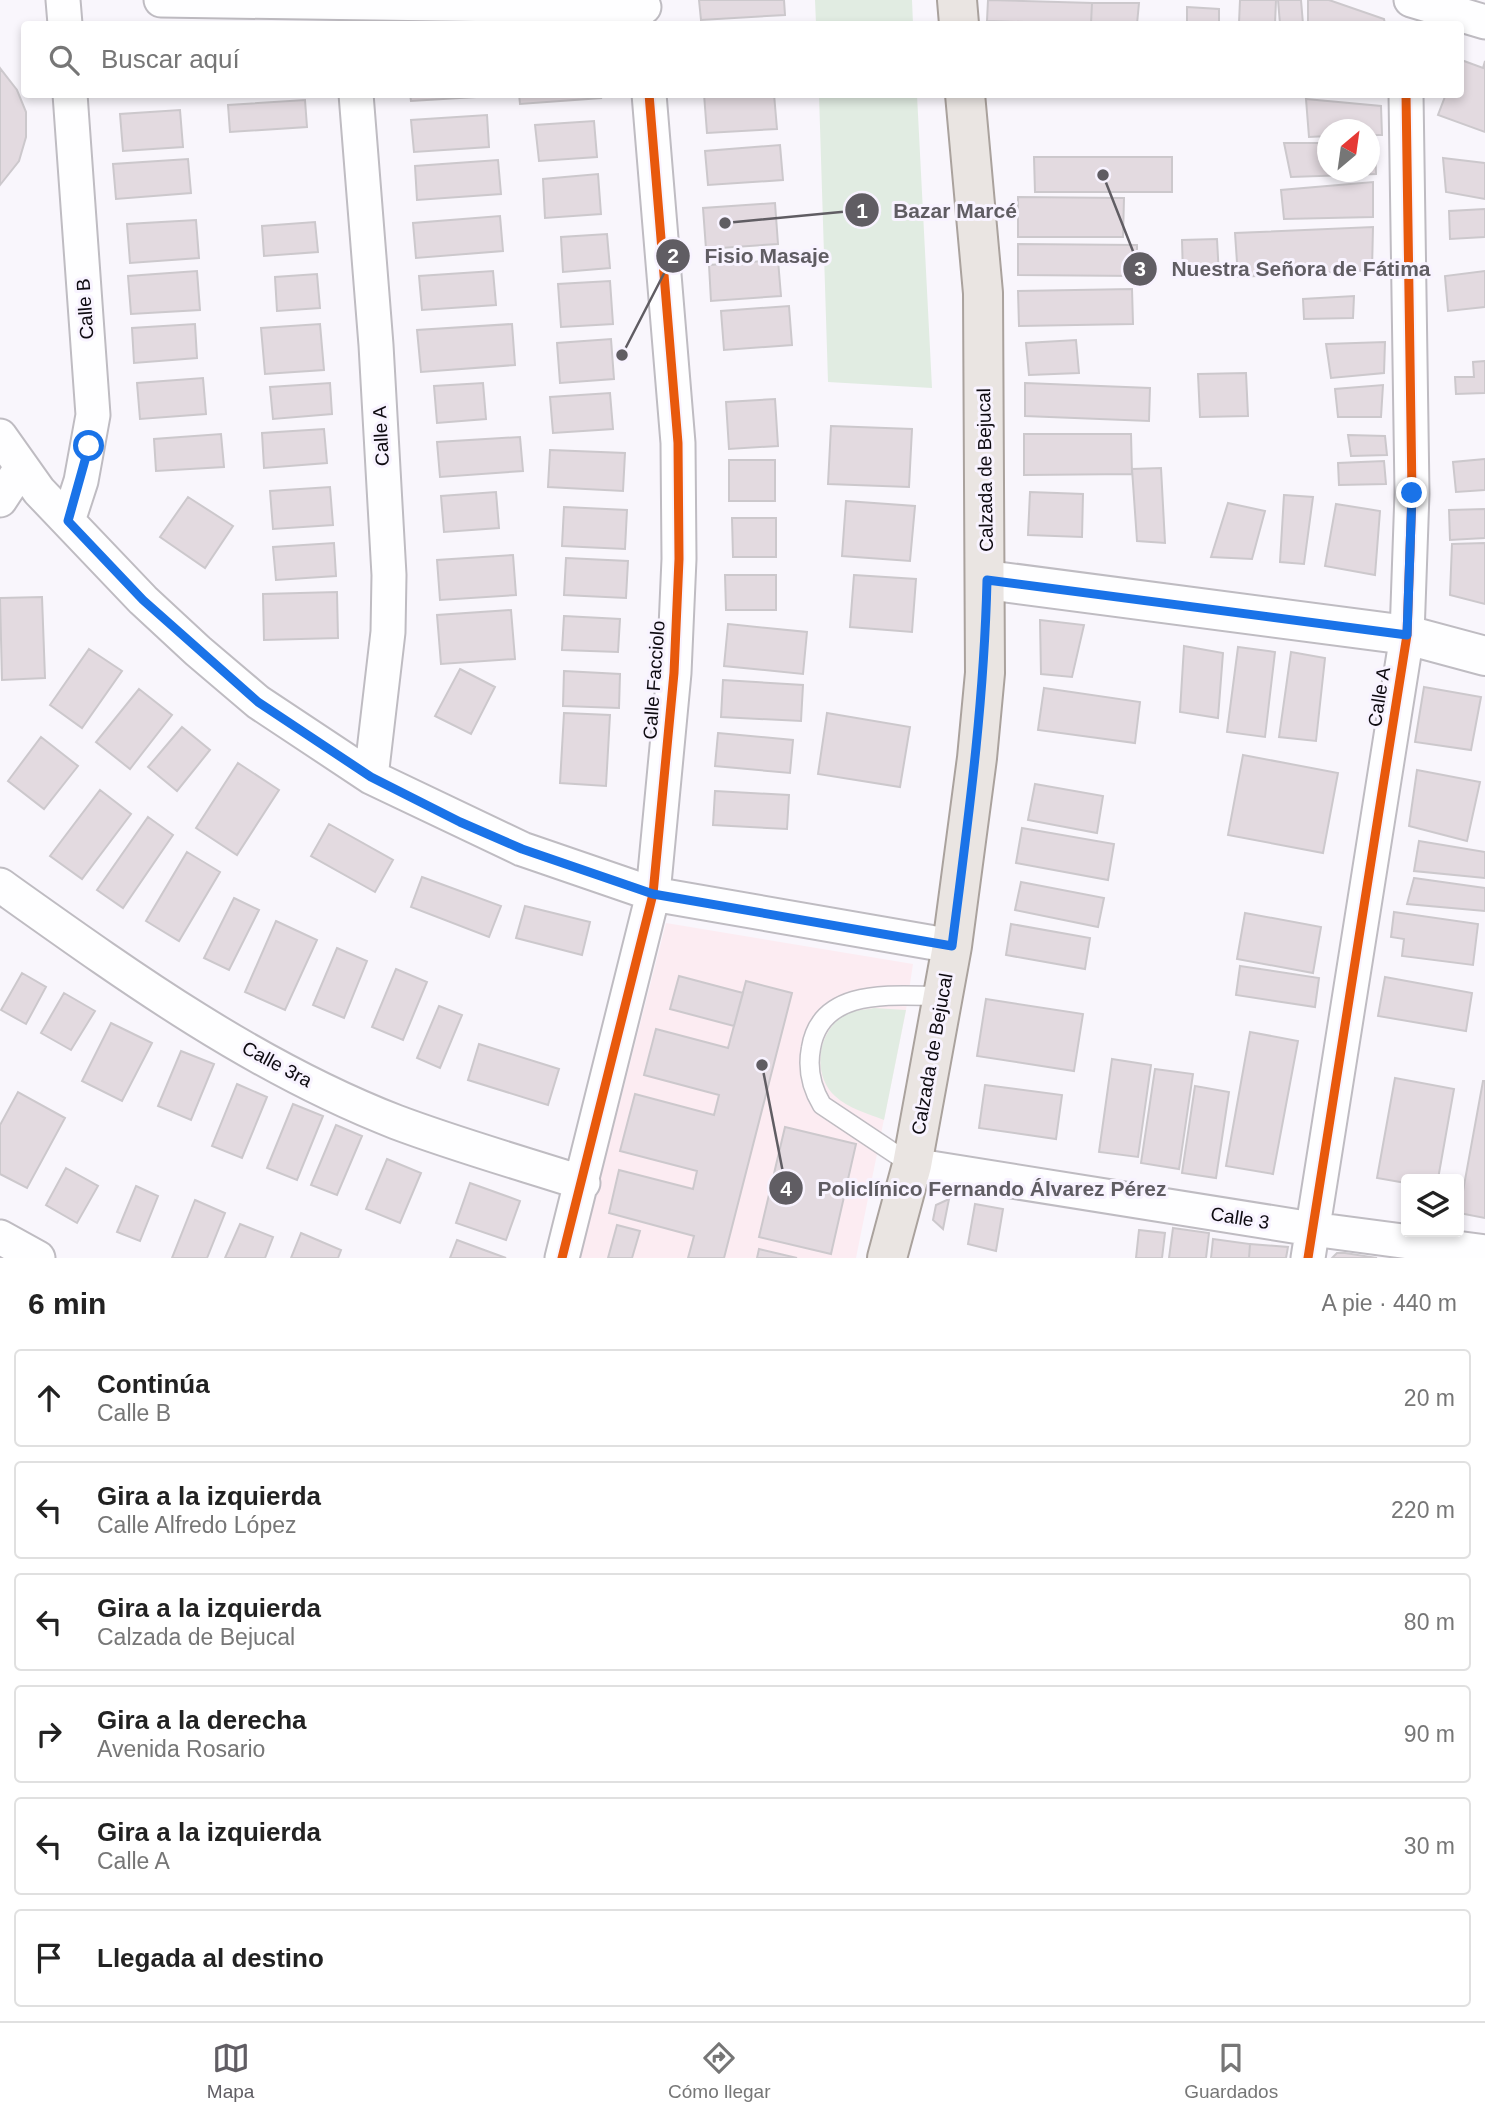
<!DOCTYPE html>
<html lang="es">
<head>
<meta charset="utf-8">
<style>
	body { margin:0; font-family:Arial,sans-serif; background:#f2f2f2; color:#222 }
	.controls { position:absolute; right:21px; bottom:21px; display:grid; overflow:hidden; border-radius:7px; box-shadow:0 4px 10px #0003 }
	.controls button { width:63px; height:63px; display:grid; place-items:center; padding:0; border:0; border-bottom:2px solid #e0e0e0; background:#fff; color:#222; font:35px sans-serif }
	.compass { position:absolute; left:1317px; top:119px; width:63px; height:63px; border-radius:50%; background:#fff; box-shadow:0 4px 10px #0003; rotate:29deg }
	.stop { position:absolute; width:21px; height:21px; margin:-16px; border:5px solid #1a73e8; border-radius:50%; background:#fff }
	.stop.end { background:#1a73e8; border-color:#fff; box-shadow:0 2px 7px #0008 }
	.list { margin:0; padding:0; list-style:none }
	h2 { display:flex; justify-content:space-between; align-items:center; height:91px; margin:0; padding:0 28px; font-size:30px }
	h2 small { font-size:23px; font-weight:400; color:#767676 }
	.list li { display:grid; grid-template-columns:46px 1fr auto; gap:21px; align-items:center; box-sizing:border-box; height:98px; margin:0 14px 14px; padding:0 14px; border:2px solid #e0e0e0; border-radius:7px }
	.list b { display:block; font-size:26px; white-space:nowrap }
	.list p { margin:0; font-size:23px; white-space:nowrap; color:#767676 }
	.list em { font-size:23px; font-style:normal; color:#767676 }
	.icon { flex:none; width:38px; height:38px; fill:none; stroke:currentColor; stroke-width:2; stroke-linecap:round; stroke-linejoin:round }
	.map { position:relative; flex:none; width:1485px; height:1258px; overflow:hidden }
	.search { position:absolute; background:#fff; box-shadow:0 4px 10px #0003; left:21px; right:21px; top:21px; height:77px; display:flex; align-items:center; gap:18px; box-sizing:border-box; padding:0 24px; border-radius:7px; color:#767676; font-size:26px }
	.sheet { height:763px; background:#fff }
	nav { display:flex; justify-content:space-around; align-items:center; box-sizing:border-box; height:98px; border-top:2px solid #e0e0e0; background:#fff; font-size:19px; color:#767676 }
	nav a { display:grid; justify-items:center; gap:4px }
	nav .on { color:#605d63 }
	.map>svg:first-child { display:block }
	.medical { fill:#fcecf2 }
	.green { fill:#e1ece2 }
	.building { fill:#e3dae0; stroke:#ccc8cc; stroke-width:2 }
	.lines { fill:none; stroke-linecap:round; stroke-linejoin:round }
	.service-casing { stroke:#bfbcc2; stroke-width:21 }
	.minor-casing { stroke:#bfbcc2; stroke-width:37 }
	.tertiary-casing { stroke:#bfbcc2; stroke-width:42 }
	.primary-casing { stroke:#aaa29d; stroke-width:42 }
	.service { stroke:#fefeff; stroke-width:18 }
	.minor { stroke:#fefeff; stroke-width:33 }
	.tertiary { stroke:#fefeff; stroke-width:38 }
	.primary { stroke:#eae5e2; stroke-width:38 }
	.cycleway-casing { stroke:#f8f3ff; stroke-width:13 }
	.cycleway { stroke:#e8590c; stroke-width:9 }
	.route { stroke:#1a73e8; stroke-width:9 }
	.labels { text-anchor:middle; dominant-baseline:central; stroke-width:6; stroke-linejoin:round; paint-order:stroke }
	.street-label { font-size:19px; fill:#0e0b11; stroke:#f8f3ff }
	.leader { fill:none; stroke:#605d63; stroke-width:2.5 }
	.callout-dot { fill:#605d63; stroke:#f8f3ff; stroke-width:2.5 }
	.mark-label { font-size:21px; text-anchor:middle; font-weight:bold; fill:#fff }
	.callout-label { font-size:21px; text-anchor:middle; font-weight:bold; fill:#605d63; stroke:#f8f3ff; stroke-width:6; stroke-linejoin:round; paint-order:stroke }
</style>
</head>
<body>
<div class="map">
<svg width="1485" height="1258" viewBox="0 0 1485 1258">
	<rect width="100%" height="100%" fill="#f9f6fc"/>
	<!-- medical -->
	<path class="medical" d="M666 923 913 964 906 1010 856 1258H580Z"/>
	<!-- green -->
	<path class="green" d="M815 0H912L913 24H816Z
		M819 95H917L932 388 828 382Z
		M874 1008 906 1010 884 1120C867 1113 849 1109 835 1096 812 1075 817 1033 843 1016 851 1010 865 1010 874 1008Z"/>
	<!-- building -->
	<path class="building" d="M699 0H784L785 15 701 20Z
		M988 0 1092 3 1091 24 987 21Z
		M1240 0H1276L1275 24 1239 23Z
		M1278 0H1301L1303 24H1280Z
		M1308 0H1329L1384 19 1385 24H1308Z
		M1092 3H1139L1137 24H1091Z
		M1187 7 1219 9V24H1187Z
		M1464 61 1483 68 1485 61V132L1438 115 1446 94H1460V64Z
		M0 68 17 90 26 112V137L19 161 0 185Z
		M410 94H492V96L411 101Z
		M519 94H600L601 98 520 104Z
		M704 94H774L777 129 707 133Z
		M1306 99 1381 106 1382 135H1370V130H1328V136L1309 137Z
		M305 100 307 127 230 132 228 105Z
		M180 110 183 147 123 151 120 114Z
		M487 115 489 147 414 152 411 120Z
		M594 121 597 157 539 161 535 125Z
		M1284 143H1328V172H1370V143H1375L1376 174 1291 177Z
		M780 145 783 180 708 185 705 151Z
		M1034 157H1172V192H1035Z
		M1443 158 1485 163V199L1446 192Z
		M188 159 191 193 116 199 113 164Z
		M498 160 501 194 417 200 415 166Z
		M598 174 601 214 545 218 543 179Z
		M1373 182V217L1284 219 1281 190Z
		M1018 197 1124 198 1123 237H1018Z
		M775 203 778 244 706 249 703 208Z
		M1485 209V237L1450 239 1449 211Z
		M500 216 503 251 416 258 413 223Z
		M196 220 199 258 130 263 127 224Z
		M315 222 318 252 264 256 262 226Z
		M1373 227 1372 270 1238 277 1235 233Z
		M607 234 610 268 563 272 561 237Z
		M1217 239 1219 276H1183L1182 240Z
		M1018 244 1137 245V276L1018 275Z
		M778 260 781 296 711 301 709 265Z
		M197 271 200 310 131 314 128 276Z
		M493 271 496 305 422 310 419 276Z
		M1485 271V307L1448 311 1445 276Z
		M317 274 320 308 277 311 275 277Z
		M610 281 613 324 561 327 558 284Z
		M1132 289 1133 324 1019 326 1018 291Z
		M1354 296 1353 318 1304 319 1303 299Z
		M789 306 792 345 724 350 721 311Z
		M195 324 197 358 134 363 132 328Z
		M320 324 324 370 265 374 261 328Z
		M512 324 515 365 421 372 417 330Z
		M611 339 614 379 560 383 557 343Z
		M1076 340 1079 373 1029 375 1026 343Z
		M1385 342 1384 373 1331 378 1326 344Z
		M1485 361V393L1456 394 1455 377H1474L1473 362Z
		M1246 373 1248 416 1200 417 1198 374Z
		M203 378 206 414 140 419 137 383Z
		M330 383 332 414 273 419 270 387Z
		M483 383 486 419 437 423 434 386Z
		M1025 383 1150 388 1149 421 1025 416Z
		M1383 385 1381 417H1338L1335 389Z
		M610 393 613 429 553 433 550 397Z
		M775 399 778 446 729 449 726 402Z
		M831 426 912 429 909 487 828 484Z
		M324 429 327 463 264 468 262 433Z
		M221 434 224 467 156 471 154 439Z
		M1024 434H1131L1132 474 1024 475Z
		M1348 435 1385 436 1387 455 1351 456Z
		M520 437 523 471 440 477 437 442Z
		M550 450 625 453 623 491 548 487Z
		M1485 459V490L1456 492 1453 462Z
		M729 460H775V501H729Z
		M1384 461 1386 484 1339 485 1338 463Z
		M1161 468 1165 543 1137 541 1132 469Z
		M330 487 333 525 273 529 270 491Z
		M496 492 499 528 444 532 441 496Z
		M1030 492 1083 494 1082 537 1028 535Z
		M1284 495 1313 497 1304 564 1280 562Z
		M188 497 233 526 205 568 160 537Z
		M846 501 915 506 910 561 842 556Z
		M1228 503 1265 511 1252 559 1211 557Z
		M1336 504 1380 511 1375 575 1325 566Z
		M564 507 627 510 625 549 562 546Z
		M1485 509V538L1450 540 1449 510Z
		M732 518H776V557H733Z
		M334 543 336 576 276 580 273 547Z
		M1485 543V604L1450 595 1452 544Z
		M513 555 516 595 440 600 437 560Z
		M566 558 628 561 626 598 564 595Z
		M725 575H776V610H726Z
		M854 575 916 579 912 632 850 627Z
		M337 592 338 638 264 640 263 594Z
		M42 597 45 678 2 680 0 598Z
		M511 610 515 659 441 664 437 615Z
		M564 616 620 619 618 652 562 650Z
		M1040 620 1084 625 1072 677 1041 674Z
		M728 624 807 632 803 674 724 666Z
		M1184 646 1223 653 1218 718 1180 712Z
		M1238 647 1275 652 1265 737 1227 732Z
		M89 649 122 671 82 728 50 705Z
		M1291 652 1325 658 1316 741 1279 737Z
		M460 669 495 687 471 734 435 716Z
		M564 671 620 674 619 708 563 706Z
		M723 680 803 685 801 721 721 717Z
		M1424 687 1481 697 1471 750 1415 742Z
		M1044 688 1140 702 1135 743 1038 730Z
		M139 689 172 715 130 769 96 742Z
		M564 713 610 715 606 786 560 783Z
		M827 713 910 727 900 787 818 774Z
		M182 727 210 750 177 791 148 767Z
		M718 733 793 740 790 773 715 766Z
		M41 737 78 766 44 809 8 781Z
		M1243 755 1338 773 1323 853 1228 835Z
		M238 763 279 790 237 855 196 828Z
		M1417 770 1480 782 1467 841 1409 826Z
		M1035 784 1103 796 1097 833 1028 820Z
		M100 790 131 814 82 879 50 856Z
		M715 791 789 795 787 829 713 825Z
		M148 817 173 835 123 908 97 890Z
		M329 824 393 860 375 892 311 856Z
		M1022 828 1114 844 1108 880 1016 863Z
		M1419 841 1485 852V878L1414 871Z
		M187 852 220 872 179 941 146 921Z
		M422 877 501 906 489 937 411 907Z
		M1414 878 1485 888V911L1407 904Z
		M1021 882 1104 898 1098 927 1015 910Z
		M234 898 259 910 229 970 204 958Z
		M525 906 590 922 582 955 516 938Z
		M1394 912 1478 924 1473 965 1402 956 1404 939 1391 937Z
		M1245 913 1321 927 1313 973 1237 959Z
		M276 921 317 940 285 1010 245 992Z
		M1011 924 1090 938 1085 969 1006 955Z
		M337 948 367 961 344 1018 313 1005Z
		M1240 966 1319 978 1315 1007 1236 995Z
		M396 969 427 982 403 1040 372 1027Z
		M22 973 46 987 26 1024 1 1010Z
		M679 976 743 993 734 1026 670 1009Z
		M1385 977 1472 993 1466 1031 1378 1016Z
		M746 981 792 993 724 1258H688L694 1236 609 1213 619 1170 693 1189 697 1171 620 1151 635 1094 714 1115 719 1095 644 1075 656 1029 728 1048Z
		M64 993 95 1011 71 1050 41 1033Z
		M986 999 1083 1014 1074 1071 977 1056Z
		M439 1006 462 1015 440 1068 417 1058Z
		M111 1023 152 1043 122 1101 82 1081Z
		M1250 1032 1298 1041 1273 1174 1226 1166Z
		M479 1044 559 1069 548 1105 468 1080Z
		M181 1051 214 1064 191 1120 158 1106Z
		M1112 1059 1151 1065 1138 1157 1099 1152Z
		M1155 1069 1193 1074 1179 1169 1141 1163Z
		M1395 1078 1454 1089 1438 1179H1406V1183L1377 1178Z
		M1483 1081H1485V1218L1459 1213Z
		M237 1084 267 1097 242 1158 212 1146Z
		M985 1085 1062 1095 1056 1139 979 1128Z
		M1195 1086 1229 1092 1216 1178 1182 1173Z
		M18 1092 65 1118 27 1188 0 1174V1125Z
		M293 1104 323 1116 297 1180 267 1168Z
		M336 1125 362 1136 337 1195 311 1185Z
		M785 1127 856 1144 831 1254 759 1237Z
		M387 1159 421 1173 400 1223 366 1209Z
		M66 1168 98 1186 77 1223 46 1205Z
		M470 1183 520 1201 506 1240 456 1223Z
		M136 1186 158 1196 140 1241 117 1232Z
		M949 1199 943 1229 933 1220 936 1205Z
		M195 1200 225 1213 207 1258H172Z
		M975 1204 1003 1209 996 1251 968 1244Z
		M240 1224 273 1237 265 1258H225Z
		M617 1225 640 1231 632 1258H608Z
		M1173 1228 1209 1233 1206 1258H1169Z
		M1139 1230 1165 1233 1162 1258H1136Z
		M301 1233 341 1250 338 1258H291Z
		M1213 1239 1250 1244 1249 1258H1211Z
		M457 1240 506 1258H450Z
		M1250 1244 1288 1247 1286 1258H1249Z
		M759 1249 797 1258H757Z
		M1337 1253H1345L1377 1258H1332Z"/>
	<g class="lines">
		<defs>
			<path id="service" d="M912 1165 822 1105C811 1087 807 1069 811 1048 821 986 895 996 941 996"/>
			<path id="minor" d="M63 0 65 24
				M161 0 644 7
				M1411 0 1485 22
				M356 94 376 345 389 575 388 632 371 777
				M0 436 39 491 143 600 198 651 258 702 371 777 522 849 653 894 952 946
				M0 500 21 468
				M68 521 81 481 93 415 70 94
				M0 885C125 974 252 1066 396 1122 457 1145 521 1163 583 1183
				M912 1165 1312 1229 1485 1252
				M0 1237 38 1258
				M562 1258 653 894 674 673 679 559 678 443 649 94
				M1308 1258 1407 635 1412 493 1406 94"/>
			<path id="tertiary" d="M987 580 1407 635 1485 656"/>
			<path id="primary" d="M957 0 959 24
				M887 1258 912 1165 952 946 977 758 985 673 983 293 965 94"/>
		</defs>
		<!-- service casing -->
		<use href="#service" class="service-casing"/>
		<!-- minor casing -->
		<use href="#minor" class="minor-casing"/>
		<!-- tertiary casing -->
		<use href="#tertiary" class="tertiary-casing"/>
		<!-- primary casing -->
		<use href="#primary" class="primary-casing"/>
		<!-- service -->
		<use href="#service" class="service"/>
		<!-- minor -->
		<use href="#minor" class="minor"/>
		<!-- tertiary -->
		<use href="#tertiary" class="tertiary"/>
		<!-- primary -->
		<use href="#primary" class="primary"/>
		<defs>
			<path id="cycleway" d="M562 1258 653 894 674 673 679 559 678 443 649 94
				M1308 1258 1407 635 1412 493 1406 94"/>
		</defs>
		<!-- cycleway casing -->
		<use href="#cycleway" class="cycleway-casing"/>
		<!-- cycleway -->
		<use href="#cycleway" class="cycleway"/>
	</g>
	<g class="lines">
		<!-- route -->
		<path class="route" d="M89 446 68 521 143 600 258 702 371 777 460 822 522 849 653 894 952 946C968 821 984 706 987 580L1407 635 1412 493"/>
	</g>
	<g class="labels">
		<!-- street labels -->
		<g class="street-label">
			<text transform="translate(85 309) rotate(-94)">Calle B</text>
			<text transform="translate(381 436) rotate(-93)">Calle A</text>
			<text transform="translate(985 470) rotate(-91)">Calzada de Bejucal</text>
			<text transform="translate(654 680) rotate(-86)">Calle Facciolo</text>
			<text transform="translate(1379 697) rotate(-81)">Calle A</text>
			<text transform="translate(932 1054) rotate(-80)">Calzada de Bejucal</text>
			<text transform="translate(277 1064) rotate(28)">Calle 3ra</text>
			<text transform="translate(1240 1218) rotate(9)">Calle 3</text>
		</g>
	</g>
	<!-- callouts -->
	<path class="leader" d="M725 223L862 210M622 355L673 256M1103 175L1140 269M762 1065L786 1188"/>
	<g class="callout-dot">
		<circle cx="725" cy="223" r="7"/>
		<circle cx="622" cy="355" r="7"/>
		<circle cx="1103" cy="175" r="7"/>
		<circle cx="762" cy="1065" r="7"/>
		<circle cx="862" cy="210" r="18"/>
		<circle cx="673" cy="256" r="18"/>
		<circle cx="1140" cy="269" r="18"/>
		<circle cx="786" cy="1188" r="18"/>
	</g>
	<g class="mark-label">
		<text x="862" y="218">1</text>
		<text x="673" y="263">2</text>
		<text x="1140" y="276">3</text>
		<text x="786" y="1196">4</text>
	</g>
	<g class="callout-label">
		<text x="955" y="218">Bazar Marcé</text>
		<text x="767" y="263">Fisio Masaje</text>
		<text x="1301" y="276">Nuestra Señora de Fátima</text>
		<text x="992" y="1196">Policlínico Fernando Álvarez Pérez</text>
	</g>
</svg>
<div class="controls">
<button><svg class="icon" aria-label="layers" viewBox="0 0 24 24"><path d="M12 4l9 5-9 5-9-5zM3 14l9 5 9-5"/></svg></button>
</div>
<svg class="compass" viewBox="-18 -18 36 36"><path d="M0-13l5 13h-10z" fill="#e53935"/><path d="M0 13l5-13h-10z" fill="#767676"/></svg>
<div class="stop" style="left:89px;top:446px"></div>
<div class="stop end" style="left:1412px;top:493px"></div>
<div class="search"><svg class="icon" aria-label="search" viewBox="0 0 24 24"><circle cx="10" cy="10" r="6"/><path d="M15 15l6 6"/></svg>Buscar aquí</div>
</div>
<section class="sheet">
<h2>6 min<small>A pie · 440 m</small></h2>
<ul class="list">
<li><svg class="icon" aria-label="ahead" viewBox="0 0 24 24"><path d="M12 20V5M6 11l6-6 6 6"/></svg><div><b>Continúa</b><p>Calle B</p></div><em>20 m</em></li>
<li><svg class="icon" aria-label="left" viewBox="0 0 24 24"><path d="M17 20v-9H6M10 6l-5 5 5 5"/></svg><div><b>Gira a la izquierda</b><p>Calle Alfredo López</p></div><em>220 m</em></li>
<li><svg class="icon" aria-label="left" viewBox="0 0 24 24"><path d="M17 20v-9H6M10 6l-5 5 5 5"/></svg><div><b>Gira a la izquierda</b><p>Calzada de Bejucal</p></div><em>80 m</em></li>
<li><svg class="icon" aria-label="right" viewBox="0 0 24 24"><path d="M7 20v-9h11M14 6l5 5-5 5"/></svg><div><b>Gira a la derecha</b><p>Avenida Rosario</p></div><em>90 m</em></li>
<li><svg class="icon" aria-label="left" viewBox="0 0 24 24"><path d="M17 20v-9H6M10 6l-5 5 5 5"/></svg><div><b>Gira a la izquierda</b><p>Calle A</p></div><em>30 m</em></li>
<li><svg class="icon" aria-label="arrive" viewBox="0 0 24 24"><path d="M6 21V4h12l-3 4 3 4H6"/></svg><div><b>Llegada al destino</b></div></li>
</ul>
</section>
<nav>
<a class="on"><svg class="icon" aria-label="map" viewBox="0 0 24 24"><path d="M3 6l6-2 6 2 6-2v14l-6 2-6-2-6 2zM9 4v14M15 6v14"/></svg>Mapa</a>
<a><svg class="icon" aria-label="directions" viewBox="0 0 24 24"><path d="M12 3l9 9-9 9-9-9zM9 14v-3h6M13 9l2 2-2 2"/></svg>Cómo llegar</a>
<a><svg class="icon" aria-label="saved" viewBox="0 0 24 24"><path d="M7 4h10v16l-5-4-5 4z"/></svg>Guardados</a>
</nav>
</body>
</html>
